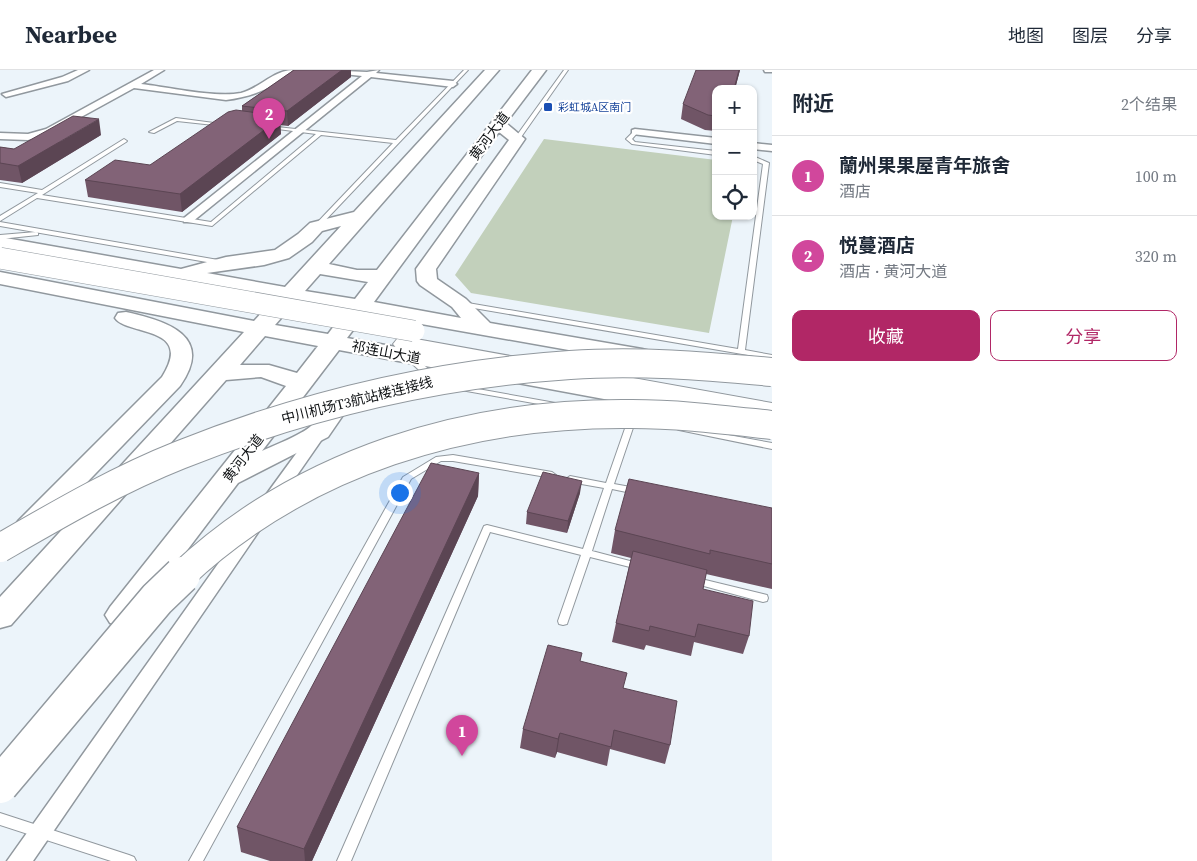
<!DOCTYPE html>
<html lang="zh">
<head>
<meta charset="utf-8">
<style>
	body { margin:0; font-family:"Source Serif 4","Noto Sans SC",serif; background:#f6f6f7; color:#1f2937 }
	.controls { position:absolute; right:15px; top:15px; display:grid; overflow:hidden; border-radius:10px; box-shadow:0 1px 4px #0004 }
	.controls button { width:45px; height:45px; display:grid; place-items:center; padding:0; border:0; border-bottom:1px solid #e0e1e3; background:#fff; color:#1f2937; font:25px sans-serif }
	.you { position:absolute; left:399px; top:422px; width:18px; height:18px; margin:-12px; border:4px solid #fff; border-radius:50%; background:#1a73e8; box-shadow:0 0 0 8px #1a73e833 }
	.badge { display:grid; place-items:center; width:32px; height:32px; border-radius:50%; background:#b12766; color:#fff; font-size:16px; font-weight:700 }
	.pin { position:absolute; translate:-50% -41px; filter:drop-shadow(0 1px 2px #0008) }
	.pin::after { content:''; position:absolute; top:26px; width:18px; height:15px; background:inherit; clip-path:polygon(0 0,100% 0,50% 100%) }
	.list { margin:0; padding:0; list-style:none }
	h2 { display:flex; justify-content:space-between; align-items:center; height:65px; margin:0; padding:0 20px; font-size:21px }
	h2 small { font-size:16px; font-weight:400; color:#747a83 }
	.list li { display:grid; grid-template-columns:32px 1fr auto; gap:15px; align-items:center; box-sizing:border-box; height:80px; padding:0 20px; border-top:1px solid #e0e1e3 }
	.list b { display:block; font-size:19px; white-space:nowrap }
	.list p { margin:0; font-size:16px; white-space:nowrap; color:#747a83 }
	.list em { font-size:16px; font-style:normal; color:#747a83 }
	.actions { display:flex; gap:10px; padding:15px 20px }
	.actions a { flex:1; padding:11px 0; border:1px solid #b12766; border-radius:10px; text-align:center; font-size:18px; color:#b12766 }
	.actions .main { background:#b12766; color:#fff }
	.icon { flex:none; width:28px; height:28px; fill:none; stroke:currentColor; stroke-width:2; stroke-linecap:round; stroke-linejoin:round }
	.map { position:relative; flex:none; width:772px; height:791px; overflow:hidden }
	header { display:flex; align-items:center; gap:30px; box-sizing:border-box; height:70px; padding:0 25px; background:#fff; border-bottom:1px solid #e0e1e3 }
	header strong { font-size:24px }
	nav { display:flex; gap:28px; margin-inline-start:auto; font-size:18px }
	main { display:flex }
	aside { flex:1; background:#fff }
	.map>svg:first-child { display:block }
	.green { fill:#c2d0bb }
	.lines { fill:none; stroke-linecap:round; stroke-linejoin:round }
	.lane-casing { stroke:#91989e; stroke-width:2 }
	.street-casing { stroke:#91989e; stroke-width:3 }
	.primary-casing { stroke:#91989e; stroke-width:3 }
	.highway-casing { stroke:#91989e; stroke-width:2 }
	.lane { fill:#fff; fill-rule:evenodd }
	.street { fill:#fff; fill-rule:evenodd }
	.primary { fill:#fff; fill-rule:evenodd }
	.highway { fill:#fff; fill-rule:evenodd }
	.highway-bridge-far2-casing { stroke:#91989e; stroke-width:22; stroke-linecap:butt }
	.highway-bridge-far1-casing { stroke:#91989e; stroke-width:30; stroke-linecap:butt }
	.highway-bridge-casing { stroke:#91989e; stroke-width:39; stroke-linecap:butt }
	.highway-bridge-far2 { stroke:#fff; stroke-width:21 }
	.highway-bridge-far1 { stroke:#fff; stroke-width:28 }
	.highway-bridge { stroke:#fff; stroke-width:36 }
	.wall { fill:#705566 }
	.shaded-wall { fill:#5b4553 }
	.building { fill:#826377; stroke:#5b4553 }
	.transit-dot { fill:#1a4fb4; stroke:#fff; stroke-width:2 }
	.labels { text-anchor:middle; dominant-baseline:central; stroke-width:4.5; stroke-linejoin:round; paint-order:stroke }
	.far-transit-label { font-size:11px; fill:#164399; stroke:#fff; text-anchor:start }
	.street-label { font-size:14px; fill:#101315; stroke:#fff }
</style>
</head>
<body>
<header>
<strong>Nearbee</strong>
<nav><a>地图</a><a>图层</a><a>分享</a></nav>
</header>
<main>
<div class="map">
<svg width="772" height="791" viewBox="0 0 772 791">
	<rect width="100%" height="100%" fill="#ecf4fa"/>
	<!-- green -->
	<path class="green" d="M544 69 716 90V146H733L709 263 471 223 455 205Z"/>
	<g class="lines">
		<defs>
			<path id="lane" d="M464 0H468L318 158 313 157 393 73 321 65 212 156 37 128 0 151V146L38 123 0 117V113L42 120 124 69 127 71 126 72 42 125 211 152 316 64 270 58H268V56L396 70Z
				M564 0H568L519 70H515V68Z
				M176 48 214 53 216 54 214 55 177 51 154 63 149 62Z
				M635 60 638 62 632 69 635 72 716 81V85L632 74 626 69Z
				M753 86 769 93 745 280 772 285V289L462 236 459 234 462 232 738 279 763 94 753 90Z
				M0 152 224 191 227 193 224 195 0 156Z
				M36 162 38 163V165L0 169V165Z
				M408 286H414L436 306 437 308 436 310H430L408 290 407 288Z
				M458 316H461L561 334 565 336 561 338 461 320H458L457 318Z
				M629 347H635L636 349 614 414 636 418 641 421 636 424 612 419 592 481 645 495 647 497 645 499 642 500 590 487 568 551 567 554 563 555 559 554 558 551 581 485 490 462 351 791H337L484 456 487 455 583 479 604 418 570 412 566 409 570 406 606 413Z
				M676 356H679L772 373V379L679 360 675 358Z
				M453 385 552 402 556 405 552 408 453 391H441L411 409 203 791H189L403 407 436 387Z
				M693 507 763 524 767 525 768 528 767 531 763 532 689 512 688 510 689 508Z
				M0 743 129 785 134 787 136 791H111L0 755Z"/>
			<path id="street" d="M78 0H89L68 11 6 27 2 24 62 7Z
				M154 0H164L141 14C168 17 215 28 241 23 260 18 274 0 293 0 275 18 251 27 226 30L134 18 52 63 28 70 0 69V63L28 64 46 59Z
				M321 0 367 2 379 0 376 3 453 11 457 14 453 17 371 7 192 152H184V148L362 6 325 2Z
				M764 0H772V2H765Z
				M635 59 716 68V74L632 64V60Z
				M753 73 772 75V81L753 79Z
				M319 357 327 362 275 437H263L260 433 263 429 314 359Z
				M253 451 259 453 262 457 259 461 33 791H7L247 453Z"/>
			<path id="primary" d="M485 0H499L329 194 357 200H377L532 0H546L506 53 525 69 436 199 437 209 466 229 490 253 642 279 650 281 653 286 650 291 642 293 365 244 347 268 685 330 694 332 697 337 694 342 685 344 339 280 262 381C275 375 301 365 311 356 327 340 332 313 360 320L364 325 360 330 350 335 328 367 238 413 132 553 121 556 110 553 105 545 110 537 286 316 261 307 226 310 11 555 0 558V527L244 262 0 214V202L254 251 275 228 0 179V167L181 199 226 187 275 180 298 164 310 153 354 142ZM499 62 509 70 416 199 417 211 420 215 452 237 461 248 374 232ZM341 156 285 217 207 203 264 195 289 188 312 172 322 161ZM320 204 368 212 355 229 305 221ZM296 231 346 240 328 264 275 255ZM265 266 318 276 297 303 269 295H240Z
				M126 242C167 251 215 266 180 316L38 463 28 466 18 463 14 457 18 451 162 307C195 255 127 266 115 248L118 243Z"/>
			<path id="highway" d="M405 267 772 333V349L397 279 393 274 397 269Z"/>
		</defs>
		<!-- lane casing -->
		<use href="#lane" class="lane-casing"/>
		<!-- street casing -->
		<use href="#street" class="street-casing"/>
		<!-- primary casing -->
		<use href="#primary" class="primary-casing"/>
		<!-- highway casing -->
		<use href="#highway" class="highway-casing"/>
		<!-- lane -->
		<use href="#lane" class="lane"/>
		<!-- street -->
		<use href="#street" class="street"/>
		<!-- primary -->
		<use href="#primary" class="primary"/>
		<!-- highway -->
		<use href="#highway" class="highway"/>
		<defs>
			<path id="highway-bridge-far2" d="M0 188 414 261"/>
			<path id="highway-bridge-far1" d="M0 478C59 444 117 410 180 385 305 335 435 304 570 295 637 290 705 296 772 302
				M181 506C303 391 467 342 632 344 679 344 726 350 772 355"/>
			<path id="highway-bridge" d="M0 715 157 529 182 505"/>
		</defs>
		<!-- highway-bridge-far2 casing -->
		<use href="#highway-bridge-far2" class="highway-bridge-far2-casing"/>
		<!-- highway-bridge-far1 casing -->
		<use href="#highway-bridge-far1" class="highway-bridge-far1-casing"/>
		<!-- highway-bridge casing -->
		<use href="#highway-bridge" class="highway-bridge-casing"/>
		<!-- highway-bridge-far2 -->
		<use href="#highway-bridge-far2" class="highway-bridge-far2"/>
		<!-- highway-bridge-far1 -->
		<use href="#highway-bridge-far1" class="highway-bridge-far1"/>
		<!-- highway-bridge -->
		<use href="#highway-bridge" class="highway-bridge"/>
	</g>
	<!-- wall -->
	<path class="wall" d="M294 0H351V7L288 56 280 55 281 64 182 142 88 127 85 110 150 95 242 41V36Z
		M740 0 735 19H716V61L705 60 681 49 683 34Z
		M101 65 22 113 0 110V77L14 79Z
		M479 403 478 426 312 791H270L241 782 237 757Z
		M580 423 567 463 526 454 527 442Z
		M772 438V519L706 504 703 519 749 566 743 584 694 572 691 586 646 575 644 580 612 572 616 553 631 488 611 483 615 460Z
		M581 592 624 618 670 675 665 694 610 679 607 696 557 682 555 688 520 678 523 659Z"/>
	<!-- shaded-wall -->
	<path class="shaded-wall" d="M342 0H351V7L288 56 287 41Z
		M739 0H740L735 19H734Z
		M280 46 281 64 182 142 180 124Z
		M99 49 101 65 22 113 18 96Z
		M479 403 478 426 312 791H305L304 779Z
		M582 411 580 423 567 463 568 451Z
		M560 663 557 682 555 688 558 669Z"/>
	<!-- building -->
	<path class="building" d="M294 0H342L287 41 242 36Z
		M696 0H739L734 19H716V46L708 45 683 34Z
		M236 40 280 46 277 48H280L180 124 85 110 115 90 150 95 228 42Z
		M73 46 99 49 18 96 0 93V77L14 79Z
		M431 393 479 403 304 779 237 757Z
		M543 402 582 411 568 451 527 442Z
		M629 409 772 438V494L710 480V484L615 460Z
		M633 481 707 500 703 519 753 531 749 566 698 554 695 567 650 556 649 561 616 553Z
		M548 575 582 583 580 591 627 603 623 618 677 631 670 675 614 660 611 677 560 663 558 669 523 659Z"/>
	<!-- markers -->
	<rect class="transit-dot" x="543" y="32" width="10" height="10" rx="2.5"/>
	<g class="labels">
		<!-- far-transit labels -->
		<g class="far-transit-label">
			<text x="558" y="37">彩虹城A区南门</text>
		</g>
		<!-- street labels -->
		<g class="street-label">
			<text transform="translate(489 66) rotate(-53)">黄河大道</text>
			<text transform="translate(386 282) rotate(11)">祁连山大道</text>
			<text transform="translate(357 330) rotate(-14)">中川机场T3航站楼连接线</text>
			<text transform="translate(243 388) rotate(-52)">黄河大道</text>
		</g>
	</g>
</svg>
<div class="controls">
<button>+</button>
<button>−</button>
<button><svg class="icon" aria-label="locate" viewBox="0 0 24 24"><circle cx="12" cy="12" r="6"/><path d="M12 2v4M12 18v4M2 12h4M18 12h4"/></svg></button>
</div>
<div class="you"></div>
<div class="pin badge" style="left:462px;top:686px;background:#d1479c">1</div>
<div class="pin badge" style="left:269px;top:69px;background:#d1479c">2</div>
</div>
<aside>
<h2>附近<small>2个结果</small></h2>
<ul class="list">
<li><span class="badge" style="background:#d1479c">1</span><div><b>蘭州果果屋青年旅舍</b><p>酒店</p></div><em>100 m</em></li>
<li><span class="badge" style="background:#d1479c">2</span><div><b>悦蔓酒店</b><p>酒店 · 黄河大道</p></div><em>320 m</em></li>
</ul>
<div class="actions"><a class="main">收藏</a><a>分享</a></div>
</aside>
</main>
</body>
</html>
